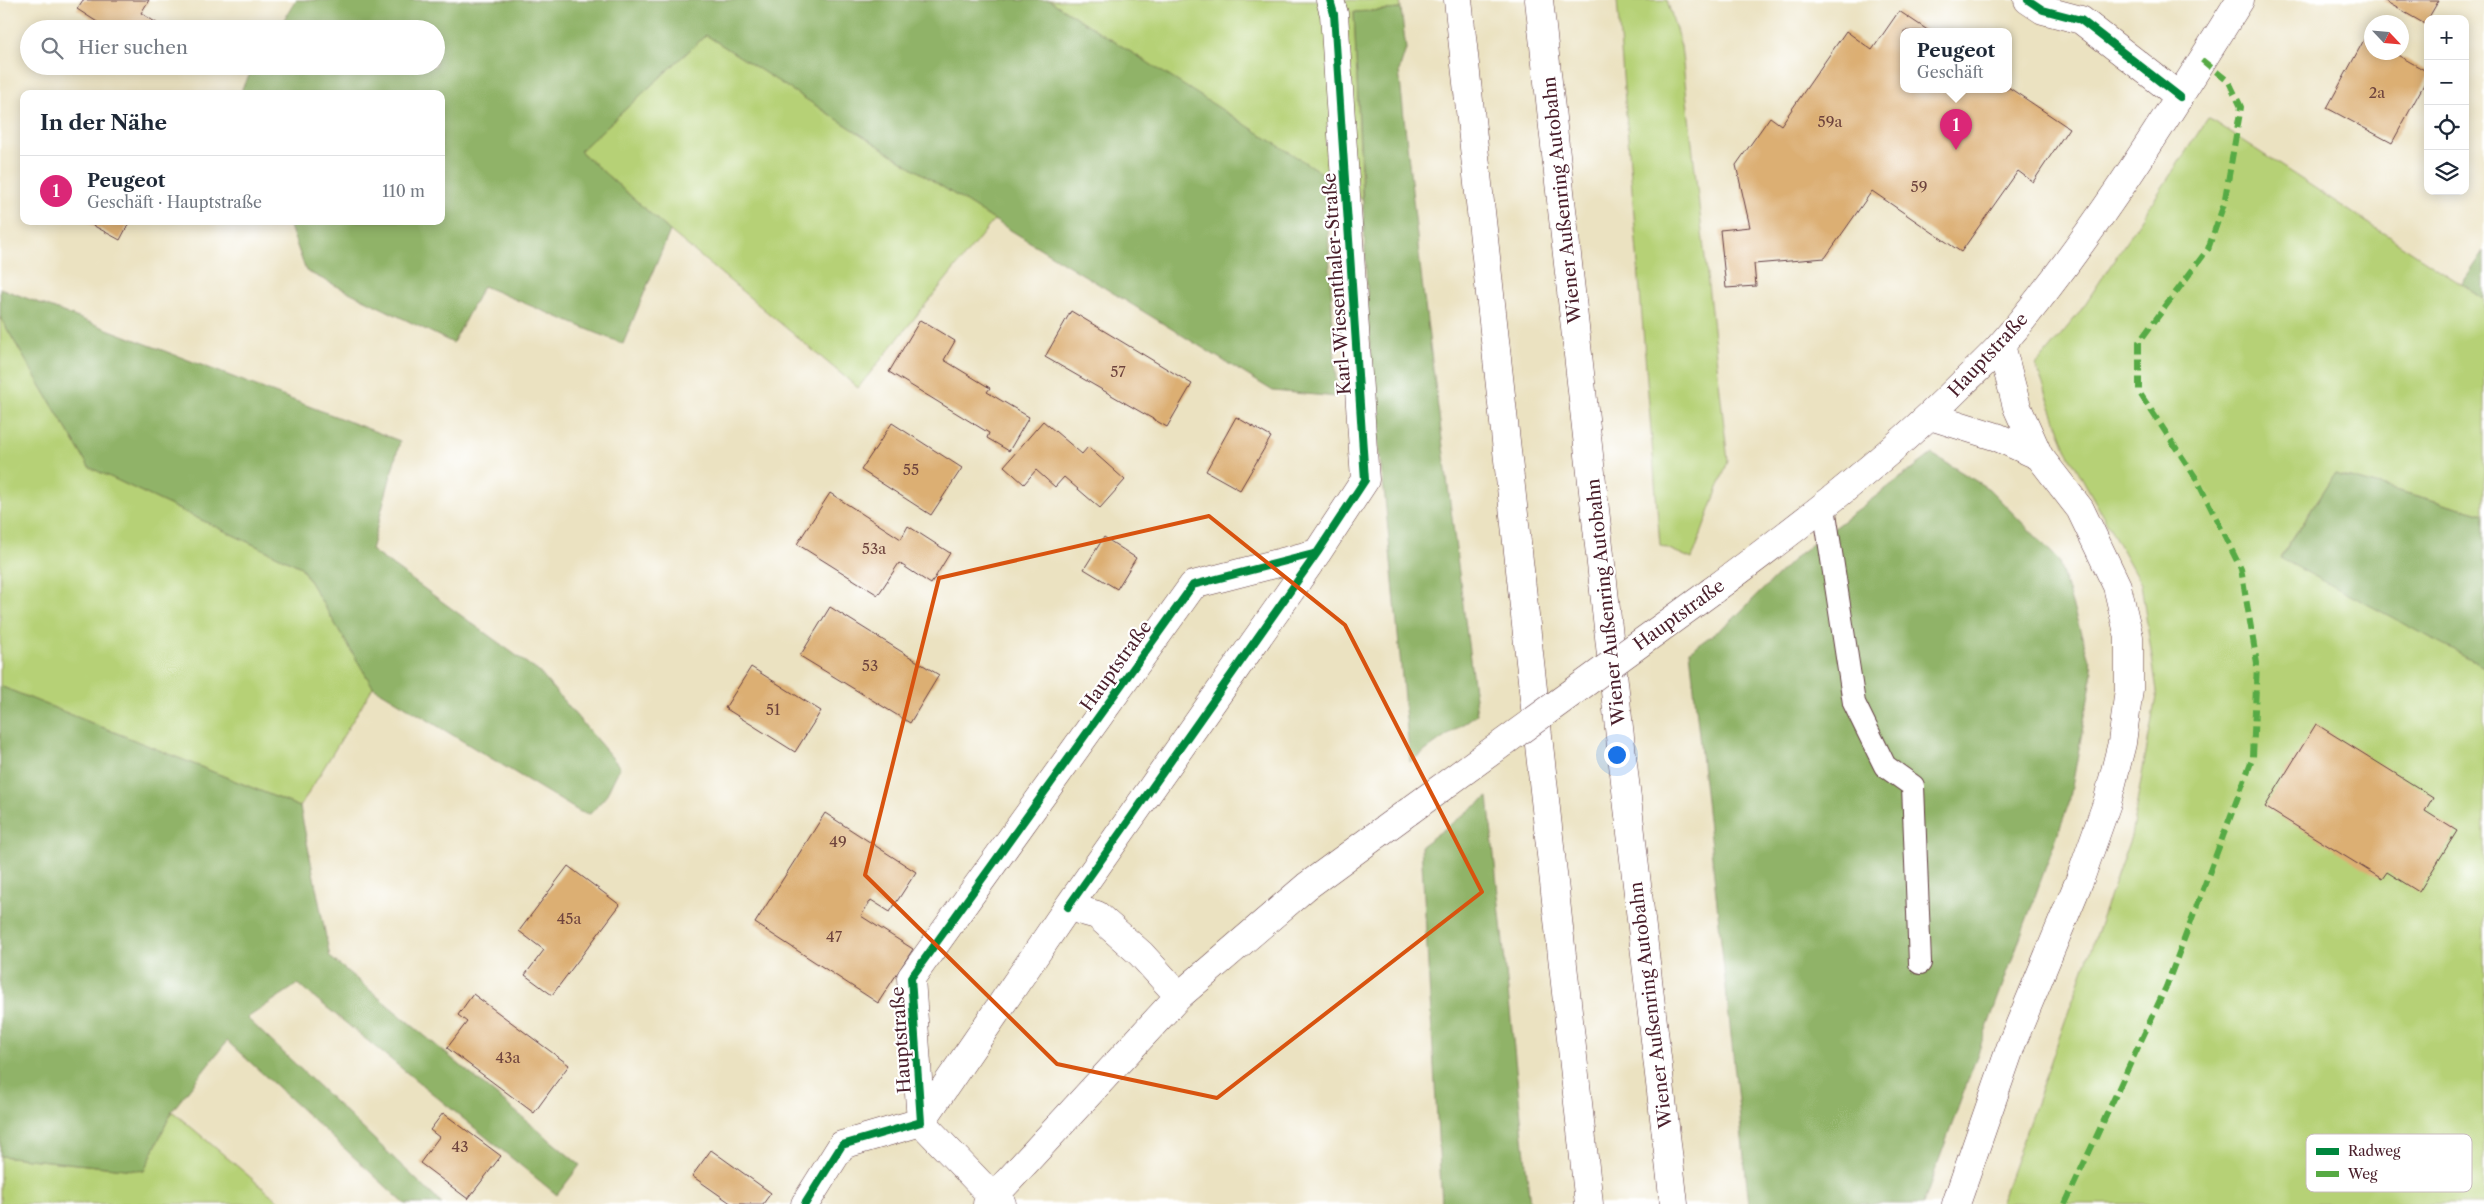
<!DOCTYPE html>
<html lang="de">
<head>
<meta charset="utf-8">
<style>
	body { margin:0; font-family:"Libre Caslon Text",serif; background:#f6f6f7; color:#1f2937 }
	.controls { position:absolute; right:15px; top:15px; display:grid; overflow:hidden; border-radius:10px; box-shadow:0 2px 12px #0003 }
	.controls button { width:45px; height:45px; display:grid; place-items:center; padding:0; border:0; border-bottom:1px solid #e0e1e3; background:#fff; color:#1f2937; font:25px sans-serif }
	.compass { position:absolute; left:2364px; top:15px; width:45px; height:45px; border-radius:50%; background:#fff; box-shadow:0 2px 12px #0003; rotate:116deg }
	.you { position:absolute; left:1616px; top:754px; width:18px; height:18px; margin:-12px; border:4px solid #fff; border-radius:50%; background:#1a73e8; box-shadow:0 0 0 8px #1a73e833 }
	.badge { display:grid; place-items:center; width:32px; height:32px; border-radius:50%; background:#db2777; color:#fff; font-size:16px; font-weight:700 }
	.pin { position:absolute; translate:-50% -41px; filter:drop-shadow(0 1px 2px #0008) }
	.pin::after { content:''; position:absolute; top:26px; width:18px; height:15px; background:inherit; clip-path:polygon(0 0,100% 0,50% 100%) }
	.popup { position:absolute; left:1900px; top:28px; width:112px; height:65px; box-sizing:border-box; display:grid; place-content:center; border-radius:10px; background:#fff; filter:drop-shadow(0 1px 4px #0005); font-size:16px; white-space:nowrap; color:#747a83 }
	.popup b { font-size:19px; color:#1f2937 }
	.popup::after { content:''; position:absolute; left:50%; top:100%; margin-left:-10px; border:10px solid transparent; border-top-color:#fff }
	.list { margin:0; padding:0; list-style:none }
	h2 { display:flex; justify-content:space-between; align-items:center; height:65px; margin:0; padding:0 20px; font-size:21px }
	h2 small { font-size:16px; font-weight:400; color:#747a83 }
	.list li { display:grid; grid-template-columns:32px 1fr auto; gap:15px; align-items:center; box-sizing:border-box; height:70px; padding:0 20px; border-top:1px solid #e0e1e3 }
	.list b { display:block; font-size:19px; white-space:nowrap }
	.list p { margin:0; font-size:16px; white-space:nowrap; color:#747a83 }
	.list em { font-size:16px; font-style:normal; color:#747a83 }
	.icon { flex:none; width:28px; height:28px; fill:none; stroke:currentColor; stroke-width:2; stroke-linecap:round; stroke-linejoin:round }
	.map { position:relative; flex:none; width:2484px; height:1204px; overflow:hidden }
	.search { position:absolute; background:#fff; box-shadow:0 2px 12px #0003; left:20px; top:20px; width:425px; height:55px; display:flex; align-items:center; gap:12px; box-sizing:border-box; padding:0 18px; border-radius:28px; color:#747a83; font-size:19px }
	.panel { position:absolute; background:#fff; box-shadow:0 2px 12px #0003; left:20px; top:90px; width:425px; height:135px; border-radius:10px }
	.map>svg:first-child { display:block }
	.green { fill:#b6d176; stroke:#807850 }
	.forest { fill:#90b367; stroke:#6d6949 }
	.building { fill:#dcaf73 }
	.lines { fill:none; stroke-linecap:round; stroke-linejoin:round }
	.lane-casing { stroke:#623c42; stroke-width:24 }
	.street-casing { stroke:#623c42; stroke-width:29 }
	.secondary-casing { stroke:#623c42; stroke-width:29 }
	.highway-casing { stroke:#623c42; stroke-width:29 }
	.lane { stroke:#fff; stroke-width:22 }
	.street { stroke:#fff; stroke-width:28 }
	.secondary { stroke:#fff; stroke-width:28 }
	.highway { stroke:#fff; stroke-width:28 }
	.secondary-bridge-casing { stroke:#623c42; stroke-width:29; stroke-linecap:butt }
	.secondary-bridge { stroke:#fff; stroke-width:28 }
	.quiet { stroke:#57aa44; stroke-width:6; stroke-dasharray:12 6; stroke-linecap:butt }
	.cycleway-casing { stroke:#fff; stroke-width:11 }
	.cycleway { stroke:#00873e; stroke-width:8 }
	.marked { fill:none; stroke:#d8530f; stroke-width:4; stroke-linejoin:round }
	.labels { text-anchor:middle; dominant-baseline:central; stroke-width:4.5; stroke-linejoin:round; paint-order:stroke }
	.number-label { font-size:15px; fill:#6e433d }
	.street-label { font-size:18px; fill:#4a1f2b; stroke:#fff }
	.key { fill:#fff; stroke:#c9bcbf; stroke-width:1 }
	.key-label { font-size:14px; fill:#4a1f2b }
</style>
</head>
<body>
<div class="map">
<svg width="2484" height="1204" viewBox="0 0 2484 1204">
	<rect width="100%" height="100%" fill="#fff"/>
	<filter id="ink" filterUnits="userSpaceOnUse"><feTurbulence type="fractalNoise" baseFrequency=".02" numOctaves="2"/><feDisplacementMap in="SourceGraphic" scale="10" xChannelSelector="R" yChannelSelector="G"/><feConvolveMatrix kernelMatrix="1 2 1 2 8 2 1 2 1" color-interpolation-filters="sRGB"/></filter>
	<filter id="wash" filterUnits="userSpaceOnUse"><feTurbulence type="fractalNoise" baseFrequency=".0096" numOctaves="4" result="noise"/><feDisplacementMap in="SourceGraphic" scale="20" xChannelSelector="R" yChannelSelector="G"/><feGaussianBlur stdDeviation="1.12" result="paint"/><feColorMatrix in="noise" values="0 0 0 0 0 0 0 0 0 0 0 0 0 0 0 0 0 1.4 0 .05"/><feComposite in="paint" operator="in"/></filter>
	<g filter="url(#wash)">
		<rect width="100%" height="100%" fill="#ebe2c1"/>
		<!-- green -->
		<path class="green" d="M1049 0H1400L1401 9 1354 12 1362 199Z
			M1617 0H1667L1681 46 1728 461 1692 559 1660 545Z
			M706 35 994 220 858 388 670 231 580 151Z
			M2208 118 2484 299V514L2335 474 2280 557 2484 666V1204H2000L2131 836 2157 691 2141 584 2067 451 2036 365 2079 313Z
			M0 317 89 467 301 567 373 687 300 807 0 686Z
			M172 1111 282 1204H0V1156L144 1171Z"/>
		<!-- forest -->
		<path class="forest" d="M296 0H1049L1325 175 1337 397 1273 391 994 220 706 35 580 151 670 231 623 344 483 286 453 343 306 271 288 221H441V94H243L242 88 255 66H436V29H278Z
			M1401 9 1406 49 1399 71 1422 282 1477 714 1410 762 1385 498 1372 399 1354 12Z
			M2484 251V299L2462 284Z
			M0 288 400 441 371 550 539 672 620 767 606 796 590 814 580 812 373 687 301 567 89 467 0 317Z
			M1932 454 1989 489 2058 559 2093 672 2069 803 1923 1204H1749L1690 651 1731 621 1799 554Z
			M2335 474 2484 514V666L2280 558Z
			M0 686 300 807 330 957 580 1165 557 1195 298 984 247 1018 442 1204H405L227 1041 172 1111 144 1171 0 1156Z
			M1488 797 1530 1204H1442L1421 846Z"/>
		<g id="blocks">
			<!-- building -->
			<path class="building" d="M83 0H149L141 13 166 29H108L77 9Z
				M2383 0H2439L2425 24Z
				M1899 11 1929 31H1904V89H2008V87L2069 128 2033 182 2018 171 1961 252 1872 191 1825 258 1754 264 1756 286 1726 288 1720 230 1750 227 1736 165 1770 117 1781 125 1846 31 1872 50Z
				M2365 38 2372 41V52H2392L2428 72V77L2392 143 2327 108Z
				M85 221H130L120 240Z
				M1071 311 1192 384 1167 427 1045 357Z
				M920 320 955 341 944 360 990 388 987 392 1029 417 1009 451 987 438 989 433 889 372Z
				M1236 417 1271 437 1240 490 1206 471Z
				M1043 421 1082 454 1088 447 1125 480 1100 508 1064 477 1055 487 1036 470 1024 484 1004 466Z
				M892 423 962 468 931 515 861 470Z
				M830 493 901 539 908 526 950 553 931 584 899 563 878 595 797 544Z
				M1104 537 1136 558 1117 589 1084 569Z
				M830 607 939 675 910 723 800 656Z
				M751 667 821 711 795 752 725 708Z
				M2316 724 2433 797 2425 811 2457 831 2419 892 2387 872 2382 879 2265 807Z
				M825 813 916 872 890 912 871 900 861 916 913 949 878 1003 755 923Z
				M568 866 620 905 552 995 525 975 544 950 519 931Z
				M473 994 569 1065 534 1113 447 1048 467 1022 458 1015Z
				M443 1113 501 1156 468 1199 420 1163 439 1137 430 1130Z
				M711 1150 771 1193 763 1204H732L692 1176Z"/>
		</g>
	</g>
	<g filter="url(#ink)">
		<use href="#blocks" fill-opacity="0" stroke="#623c42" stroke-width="1"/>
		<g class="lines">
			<defs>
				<path id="lane" d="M1824 507 1854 703 1885 766 1913 786 1920 963"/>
				<path id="street" d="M1317 553 1365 480 1334 14 1330 0
					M992 1196 921 1122 1068 907 1097 915 1141 954 1179 996
					M805 1204 842 1145 921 1122 911 978 1193 585 1317 553 1068 907"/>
				<path id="secondary" d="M2028 0 2043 10 2081 20 2180 97
					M1712 591C1798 527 1884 462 1960 386 1974 372 1989 359 2002 344 2093 238 2166 118 2240 0
					M987 1204 1179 996 1307 886 1408 812"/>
				<path id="highway" d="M1458 0 1589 1204
					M1539 0 1623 764 1674 1204
					M1930 416 1997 437 2039 456
					M992 1196 1002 1204
					M1956 1204 2012 1043 2080 879 2107 803 2122 743 2129 689V637L2117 586 2080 509 2039 456 2017 407 2001 345"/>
			</defs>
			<!-- lane casing -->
			<use href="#lane" class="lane-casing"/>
			<!-- street casing -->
			<use href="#street" class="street-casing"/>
			<!-- secondary casing -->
			<use href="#secondary" class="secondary-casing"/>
			<!-- highway casing -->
			<use href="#highway" class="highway-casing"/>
			<!-- lane -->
			<use href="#lane" class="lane"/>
			<!-- street -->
			<use href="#street" class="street"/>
			<!-- secondary -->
			<use href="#secondary" class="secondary"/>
			<!-- highway -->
			<use href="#highway" class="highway"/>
			<defs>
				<path id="secondary-bridge" d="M1408 812 1712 591"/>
			</defs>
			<!-- secondary-bridge casing -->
			<use href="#secondary-bridge" class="secondary-bridge-casing"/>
			<!-- secondary-bridge -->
			<use href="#secondary-bridge" class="secondary-bridge"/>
			<!-- quiet -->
			<path class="quiet" d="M2065 1204 2166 987 2253 757 2257 663 2241 569 2196 478 2139 392V342L2208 249 2224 204 2241 107 2229 82 2202 60"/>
			<defs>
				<path id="cycleway" d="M2028 0 2043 10 2081 20 2180 97
					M1317 553 1365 480 1334 14 1330 0
					M805 1204 842 1145 921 1122 911 978 1193 585 1317 553 1068 907"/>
			</defs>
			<!-- cycleway casing -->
			<use href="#cycleway" class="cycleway-casing"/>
			<!-- cycleway -->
			<use href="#cycleway" class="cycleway"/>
		</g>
	</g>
	<!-- marked area -->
	<path class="marked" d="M1209 516 1345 625 1482 892 1217 1098 1057 1064 865 875 939 578Z"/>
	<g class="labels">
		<!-- number labels -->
		<g class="number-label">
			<text x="2377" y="92">2a</text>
			<text x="1830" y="121">59a</text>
			<text x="1919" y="186">59</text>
			<text x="1118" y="371">57</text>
			<text x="911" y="469">55</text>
			<text x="874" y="548">53a</text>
			<text x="870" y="665">53</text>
			<text x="773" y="709">51</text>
			<text x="838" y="841">49</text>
			<text x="569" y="918">45a</text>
			<text x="834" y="936">47</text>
			<text x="508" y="1057">43a</text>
			<text x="460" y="1146">43</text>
		</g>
		<!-- street labels -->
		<g class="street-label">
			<text transform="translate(1562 200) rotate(-96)">Wiener Außenring Autobahn</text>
			<text transform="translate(1337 284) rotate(-94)">Karl-Wiesenthaler-Straße</text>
			<text transform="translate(1988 355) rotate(-47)">Hauptstraße</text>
			<text transform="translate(1606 602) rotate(-96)">Wiener Außenring Autobahn</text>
			<text transform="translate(1679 615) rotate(-36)">Hauptstraße</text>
			<text transform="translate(1116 666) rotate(-54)">Hauptstraße</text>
			<text transform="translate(1651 1005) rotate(-97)">Wiener Außenring Autobahn</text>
			<text transform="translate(901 1040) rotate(-94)">Hauptstraße</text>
		</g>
	</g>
	<!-- legend -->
	<rect x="2306" y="1134" width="166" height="58" rx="8" class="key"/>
	<rect x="2316" y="1148" width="23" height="7" fill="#00873e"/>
	<rect x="2316" y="1171" width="23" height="6" fill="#57aa44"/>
	<g class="key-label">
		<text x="2348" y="1156">Radweg</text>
		<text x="2348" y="1179">Weg</text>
	</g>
</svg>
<div class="controls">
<button>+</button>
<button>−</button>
<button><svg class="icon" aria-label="locate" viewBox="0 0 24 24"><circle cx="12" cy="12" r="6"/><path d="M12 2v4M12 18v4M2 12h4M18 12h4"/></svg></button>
<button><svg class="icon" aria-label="layers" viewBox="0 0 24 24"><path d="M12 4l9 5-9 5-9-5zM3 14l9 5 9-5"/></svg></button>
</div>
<svg class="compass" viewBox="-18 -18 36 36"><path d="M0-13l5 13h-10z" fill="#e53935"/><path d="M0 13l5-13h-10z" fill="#747a83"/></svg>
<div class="you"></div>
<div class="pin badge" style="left:1956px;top:150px">1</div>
<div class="popup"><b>Peugeot</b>Geschäft</div>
<div class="search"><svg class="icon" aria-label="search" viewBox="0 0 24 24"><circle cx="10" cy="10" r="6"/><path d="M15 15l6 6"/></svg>Hier suchen</div>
<section class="panel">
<h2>In der Nähe<small></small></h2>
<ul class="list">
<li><span class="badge">1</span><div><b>Peugeot</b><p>Geschäft · Hauptstraße</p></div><em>110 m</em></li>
</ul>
</section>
</div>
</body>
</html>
